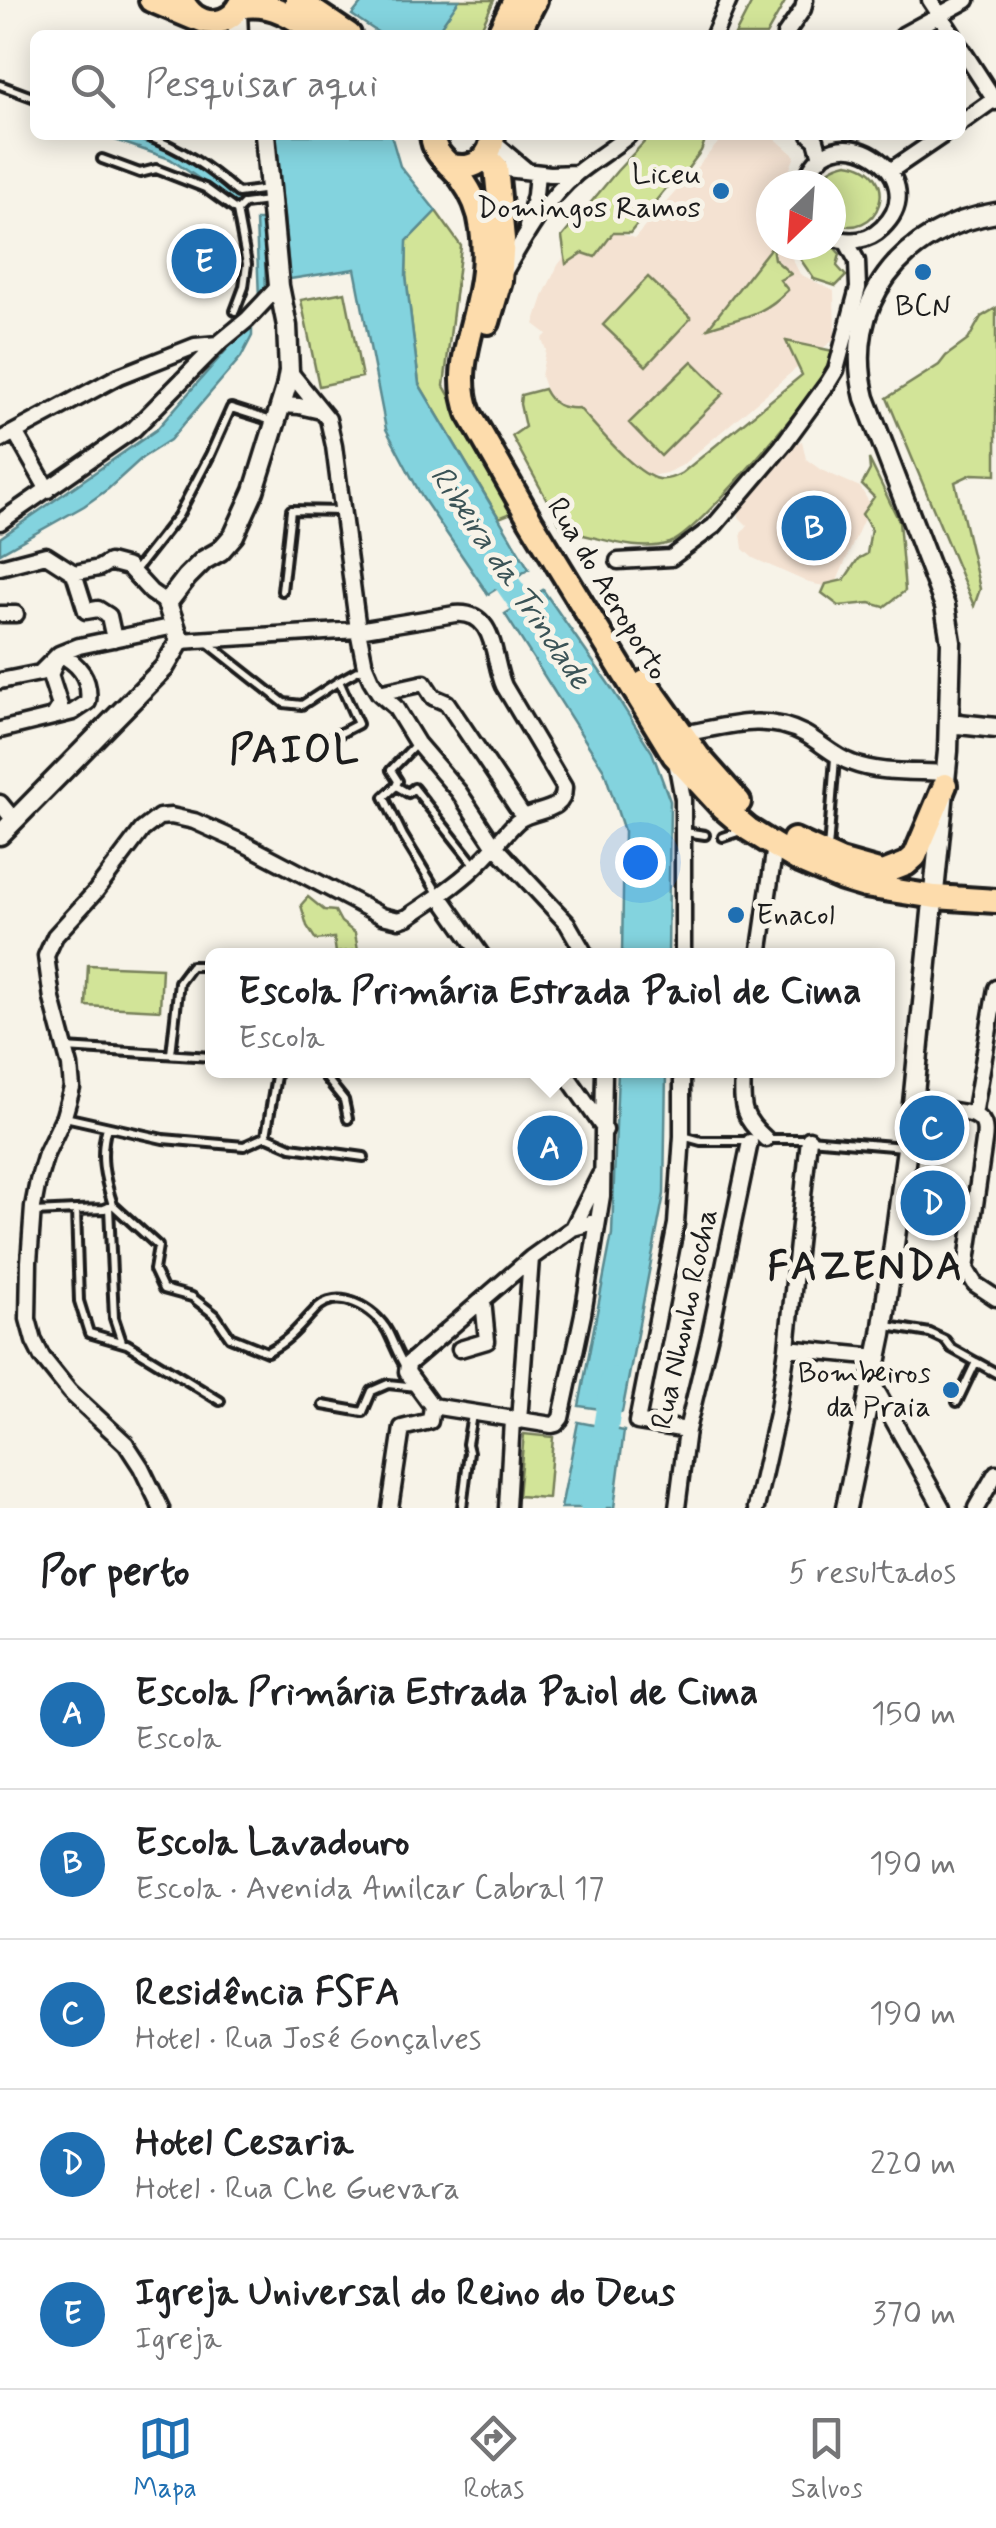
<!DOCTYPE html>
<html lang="pt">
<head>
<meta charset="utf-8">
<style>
	body { margin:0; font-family:Mynerve,sans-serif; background:#f2f2f2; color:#202124 }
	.compass { position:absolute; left:756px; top:170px; width:90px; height:90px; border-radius:50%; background:#fff; box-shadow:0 5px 25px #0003; rotate:205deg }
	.you { position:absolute; left:640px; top:862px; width:35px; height:35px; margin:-25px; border:8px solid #fff; border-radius:50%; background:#1a73e8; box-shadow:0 0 0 15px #1a73e833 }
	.badge { display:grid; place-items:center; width:65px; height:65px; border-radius:50%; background:#1f6fb2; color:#fff; font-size:32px; font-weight:700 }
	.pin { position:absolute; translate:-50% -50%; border:5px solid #fff; box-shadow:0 2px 10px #0006 }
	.popup { position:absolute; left:205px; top:948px; width:690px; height:130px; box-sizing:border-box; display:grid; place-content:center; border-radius:15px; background:#fff; filter:drop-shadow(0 2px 8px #0005); font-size:32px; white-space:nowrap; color:#757577 }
	.popup b { font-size:38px; color:#202124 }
	.popup::after { content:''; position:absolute; left:50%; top:100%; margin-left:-20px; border:20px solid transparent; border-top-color:#fff }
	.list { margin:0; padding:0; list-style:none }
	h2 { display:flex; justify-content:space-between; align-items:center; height:130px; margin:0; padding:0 40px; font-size:42px }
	h2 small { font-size:32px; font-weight:400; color:#757577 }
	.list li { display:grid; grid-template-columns:65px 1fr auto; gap:30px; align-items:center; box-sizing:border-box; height:150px; padding:0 40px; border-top:2px solid #e0e0e0 }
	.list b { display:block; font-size:38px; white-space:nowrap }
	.list p { margin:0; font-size:32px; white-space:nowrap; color:#757577 }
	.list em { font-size:32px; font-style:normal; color:#757577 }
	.icon { flex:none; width:55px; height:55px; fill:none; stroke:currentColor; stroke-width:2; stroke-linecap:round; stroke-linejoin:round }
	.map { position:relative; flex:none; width:996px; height:1508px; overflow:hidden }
	.search { position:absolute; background:#fff; box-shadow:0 5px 25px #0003; left:30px; right:30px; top:30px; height:110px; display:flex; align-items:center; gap:25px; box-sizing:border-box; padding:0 35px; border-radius:15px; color:#757577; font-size:38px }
	.sheet { height:880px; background:#fff }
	nav { display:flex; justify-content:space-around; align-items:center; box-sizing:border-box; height:140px; border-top:2px solid #e0e0e0; background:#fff; font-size:28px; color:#757577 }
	nav a { display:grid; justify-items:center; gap:5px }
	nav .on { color:#1f6fb2 }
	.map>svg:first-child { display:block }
	.built { fill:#f4e2d2 }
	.green { fill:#d2e498; stroke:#77805a; stroke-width:2.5 }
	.water { fill:#83d3de; stroke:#5a8a90; stroke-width:2.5 }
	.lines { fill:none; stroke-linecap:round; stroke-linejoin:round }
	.river { stroke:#83d3de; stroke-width:25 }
	.service-casing { stroke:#1c1c1c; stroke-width:14 }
	.minor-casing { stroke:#1c1c1c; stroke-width:21 }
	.tertiary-casing { stroke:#1c1c1c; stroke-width:25 }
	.primary-casing { stroke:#1c1c1c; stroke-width:30 }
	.service { stroke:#f7f3e8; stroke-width:6 }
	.minor { stroke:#f7f3e8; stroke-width:14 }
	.tertiary { stroke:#f7f3e8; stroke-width:18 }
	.primary { stroke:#fddcac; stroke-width:22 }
	.poi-dot { fill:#1f6fb2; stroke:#f7f3e8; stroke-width:4 }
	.labels { text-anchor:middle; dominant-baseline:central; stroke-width:10; stroke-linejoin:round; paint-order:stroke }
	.poi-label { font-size:30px; fill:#1c1c1c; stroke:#f7f3e8; text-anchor:end }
	.street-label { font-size:30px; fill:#1c1c1c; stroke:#f7f3e8 }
	.water-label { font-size:32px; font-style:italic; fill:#3b5356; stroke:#f7f3e8 }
	.district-label { font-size:40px; font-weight:bold; letter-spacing:2.5px; fill:#1c1c1c; stroke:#f7f3e8 }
</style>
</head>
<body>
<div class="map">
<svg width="996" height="1508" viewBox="0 0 996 1508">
	<rect width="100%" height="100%" fill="#f7f3e8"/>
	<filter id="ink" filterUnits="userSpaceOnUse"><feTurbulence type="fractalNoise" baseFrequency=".01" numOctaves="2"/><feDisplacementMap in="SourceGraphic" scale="20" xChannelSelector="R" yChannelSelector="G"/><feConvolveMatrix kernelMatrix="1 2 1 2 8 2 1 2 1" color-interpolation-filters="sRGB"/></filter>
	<g filter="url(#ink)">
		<!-- built -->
		<path class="built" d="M725 135H771L795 156 783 185H771V245H785L800 274 834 291 835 339 793 371 681 466 666 473 650 476 641 472 579 409H563L549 399 541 376 546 350 542 339 547 334 534 324 544 294 558 265 589 225 635 238Z
			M802 441 806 459 821 470 860 487 870 504 834 588 809 583 753 558 743 549 741 533 748 526 739 517 738 502 769 466 792 445Z
			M548 1125 573 1151 552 1169 527 1144Z"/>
		<!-- green -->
		<path class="green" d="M443 0H494L478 35H429Z
			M753 0H786L766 35H735Z
			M651 135H707L701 151 686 171 671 182 630 233H613L595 257 583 253 566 264 562 237 617 171Z
			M847 163C905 170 880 246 831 221V185H819C824 171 834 166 847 163Z
			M436 211 461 246 444 386 514 512 499 518 419 384 406 276 407 241Z
			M797 245H820L824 250 832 245 840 254 837 266 846 276 836 286 814 279 794 250Z
			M772 246 774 259 791 274 780 280 788 290C760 318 743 316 708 328Z
			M648 277 691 318 646 366 603 325Z
			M345 292 362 377 319 386 301 300Z
			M996 308V475L972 474 955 482 980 589 974 606 887 398 939 365 946 356 968 340 981 317Z
			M786 341 833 351C830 360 827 370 821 379 800 408 698 533 670 543 636 554 598 536 564 531L512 436 525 427 520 404 521 395 544 389C552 405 562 409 579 408 596 426 636 476 659 479 668 480 674 477 682 473L802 375Z
			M692 361 724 393 661 456 629 423Z
			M869 459 899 521 905 591 884 607 870 603 839 606 822 593 826 584 844 580 858 559 867 554 871 529 862 514 874 497 862 485 870 470Z
			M308 897 324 910 335 911 341 922 355 933 358 950 336 953 334 938 316 940 307 926 301 905Z
			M88 965 162 968 160 1010 86 1006Z
			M524 1434 553 1437 548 1498 518 1496Z"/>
		<!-- water -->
		<path class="water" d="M364 0H459L435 35H382L352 15Z
			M101 135 159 136 181 146 238 188 247 191 274 190 263 196 235 203 170 159Z
			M276 135H391L400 166 436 211 407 241 406 276 419 384 529 569 488 594 422 497 386 429 355 269 290 279Z
			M256 220H264L266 297 252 321V336L241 357 170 440 142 458 108 489 84 506 0 553V538L156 430 228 348 259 299Z
			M543 590 610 686 652 752 670 801 668 955H622L624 831 604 770 505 614Z
			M618 1071H666L664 1194 622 1412 579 1406 612 1234Z
			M578 1422 624 1431 614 1508H561Z"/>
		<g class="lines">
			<!-- river -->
			<path class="river" d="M487 554 541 632
				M593 1508 613 1380"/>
			<defs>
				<path id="service" d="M0 85 35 98
					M143 135C180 147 209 168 238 193L269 189
					M102 159 140 173 156 169 205 188 237 211
					M235 311 244 287 247 264 237 211 244 204 268 201
					M134 572 178 516 210 455 231 408 275 422
					M282 591 291 510 342 511
					M208 643 284 703 302 705 339 681
					M333 737 358 724 339 681 364 667
					M396 786 398 781 391 770 416 744
					M685 832 705 835
					M723 837 741 831
					M828 850 835 758
					M439 895 403 836 384 797 396 786 408 793 414 788 474 864
					M65 1048 212 1057
					M171 1054 179 982 191 966H210L212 968
					M320 1070 344 1100 348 1119
					M65 1117 163 1139 244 1146 266 1136 277 1070
					M107 1127C99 1155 104 1177 113 1205
					M266 1136 291 1147 364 1157
					M683 1136 701 1141H750
					M767 1139H809L904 1147
					M109 1207 114 1318 122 1342
					M76 1210 104 1209 113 1205 158 1246 154 1270 163 1289 192 1297 215 1315 230 1337 267 1352C290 1340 298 1328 315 1310 337 1286 375 1308 388 1332 394 1344 398 1356 406 1368
					M34 1212 76 1210 79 1301 89 1333 127 1344 220 1401
					M887 1326 930 1333 945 1340 951 1348 976 1362
					M957 1402 976 1362 996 1373
					M323 1405 363 1412 372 1391 388 1384 417 1387
					M462 1508 469 1452 467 1444 472 1415"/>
				<path id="minor" d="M930 0 953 35
					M714 35 729 0
					M785 35 803 9 805 0
					M903 35 967 0
					M961 48 996 102
					M961 123 996 98
					M810 135 816 140 821 158
					M493 142 525 169
					M489 167 550 174 577 173
					M890 171 943 135
					M804 185C828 103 938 175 882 228 868 242 849 243 831 237
					M527 227 535 195 537 173
					M505 271C525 236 545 200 577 173 593 160 612 149 629 135
					M289 371 328 419 334 446 358 630 365 666 371 680 379 693 395 707 417 743 459 792 494 845 567 923 586 956
					M281 405 299 406 321 411
					M15 432 48 490
					M0 440 119 376 195 346 218 344 247 320 279 286
					M0 522 134 429 218 344
					M618 561 671 558 714 526 782 446 828 383 836 370 858 288 857 261 846 241
					M0 567 46 555 74 573 99 568 109 562 128 567 151 592 167 603
					M74 573 86 611 98 609 109 616 114 639
					M0 614H16
					M0 681 40 673 59 654 79 646 175 626
					M379 693 424 683 433 697 447 703 523 816
					M0 730 53 717 60 706 50 675 59 654C79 663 91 679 88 702L73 712 53 717
					M682 734C725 727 764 712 805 734 821 743 835 757 852 763 880 774 916 771 946 773
					M676 761 683 799V956
					M0 803 14 820
					M440 896 482 956
					M759 956 775 846
					M563 1070 605 1130
					M682 1070V1136L676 1224 637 1422 687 1430
					M743 1070C742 1105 739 1115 766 1139
					M913 1104 971 1114C985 1119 986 1127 984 1141L966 1269 975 1284 996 1298
					M974 1115 996 988
					M598 1221 573 1228 531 1258 408 1364 407 1372 432 1406 552 1425 556 1424 561 1418 583 1314 602 1196 604 1070
					M573 1228 600 1175
					M787 1348 878 1357
					M460 1349 487 1341 483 1300
					M873 1384 942 1508
					M519 1421 531 1258
					M161 1508 141 1467 126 1444 70 1392 42 1357 34 1341 28 1319 29 1262 33 1207 38 1181 46 1154 64 1116 72 1088 70 1066 52 999 46 956 55 936 96 891 142 830 159 817 171 816 194 821 241 842 382 916 399 920 408 917C434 899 460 883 482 860 495 848 505 832 519 820 535 808 565 814 564 787L504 686C492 659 497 610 455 614L358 630 180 641
					M390 1508 402 1428 430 1421 432 1406
					M507 1508 512 1420
					M677 1508 687 1430 710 1334 750 1142
					M756 1508 778 1409 787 1348 809 1139
					M976 1508 996 1473"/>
				<path id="tertiary" d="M237 12 238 35
					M949 723 996 728
					M0 835 164 668 180 641 167 603 187 577 204 560 220 551 234 535 254 491 286 388 289 371 287 326 279 286 265 135
					M846 1508 882 1334 913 1104 948 751 951 642 945 606 865 398C841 303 903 228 996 213"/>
				<path id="primary" d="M151 0 194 18
					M182 0C195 29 230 30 243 0
					M297 0 349 35
					M240 7C271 0 297 19 320 35
					M498 35 515 0
					M517 35 535 0
					M432 135C434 157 450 162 461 178 472 193 480 211 482 229 485 249 484 271 480 291 473 332 453 372 469 413L531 521 674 755 722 807 748 829 775 846 802 862 842 879 865 886 935 897 996 901
					M486 156 496 167 503 239 500 281 488 322
					M449 165C473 172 491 160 493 135
					M645 682 698 756 739 802
					M794 840 840 861 886 874
					M883 873 906 864 915 856 945 785"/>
			</defs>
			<!-- service casing -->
			<use href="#service" class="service-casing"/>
			<!-- minor casing -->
			<use href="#minor" class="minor-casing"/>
			<!-- tertiary casing -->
			<use href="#tertiary" class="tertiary-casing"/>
			<!-- primary casing -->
			<use href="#primary" class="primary-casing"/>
			<!-- service -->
			<use href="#service" class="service"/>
			<!-- minor -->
			<use href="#minor" class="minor"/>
			<!-- tertiary -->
			<use href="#tertiary" class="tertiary"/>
			<!-- primary -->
			<use href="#primary" class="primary"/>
		</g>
	</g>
	<!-- markers -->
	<g class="poi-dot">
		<circle cx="721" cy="191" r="10"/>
		<circle cx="923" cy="272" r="10"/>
		<circle cx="736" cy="915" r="10"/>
		<circle cx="951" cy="1390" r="10"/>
	</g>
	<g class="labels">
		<!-- poi labels -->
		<g class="poi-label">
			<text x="701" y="174">Liceu<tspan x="701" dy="34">Domingos Ramos</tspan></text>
			<text x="923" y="306" text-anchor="middle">BCN</text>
			<text x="756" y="915" text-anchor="start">Enacol</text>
			<text x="931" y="1373">Bombeiros<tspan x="931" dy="34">da Praia</tspan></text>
		</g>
		<!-- street labels -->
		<g class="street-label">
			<text transform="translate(607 589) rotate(59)">Rua do Aeroporto</text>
			<text transform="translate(685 1319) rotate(-78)">Rua Nhonho Rocha</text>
		</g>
		<!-- water labels -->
		<g class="water-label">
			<text transform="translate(510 578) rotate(56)">Ribeira da Trindade</text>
		</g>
		<!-- district labels -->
		<g class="district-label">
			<text x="295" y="751">PAIOL</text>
			<text x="866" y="1268">FAZENDA</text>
		</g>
	</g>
</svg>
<svg class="compass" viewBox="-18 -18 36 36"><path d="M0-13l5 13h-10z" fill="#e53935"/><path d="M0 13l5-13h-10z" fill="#757577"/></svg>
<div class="you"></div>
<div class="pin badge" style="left:550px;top:1148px">A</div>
<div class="popup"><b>Escola Primária Estrada Paiol de Cima</b>Escola</div>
<div class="pin badge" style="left:814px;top:528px">B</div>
<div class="pin badge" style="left:932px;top:1128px">C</div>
<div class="pin badge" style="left:933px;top:1203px">D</div>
<div class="pin badge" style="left:204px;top:261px">E</div>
<div class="search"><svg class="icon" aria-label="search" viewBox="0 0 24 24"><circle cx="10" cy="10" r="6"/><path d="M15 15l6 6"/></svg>Pesquisar aqui</div>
</div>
<section class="sheet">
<h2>Por perto<small>5 resultados</small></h2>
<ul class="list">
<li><span class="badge">A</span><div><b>Escola Primária Estrada Paiol de Cima</b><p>Escola</p></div><em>150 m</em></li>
<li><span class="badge">B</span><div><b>Escola Lavadouro</b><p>Escola · Avenida Amilcar Cabral 17</p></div><em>190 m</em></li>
<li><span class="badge">C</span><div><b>Residência FSFA</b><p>Hotel · Rua José Gonçalves</p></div><em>190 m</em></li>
<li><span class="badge">D</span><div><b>Hotel Cesaria</b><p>Hotel · Rua Che Guevara</p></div><em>220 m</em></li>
<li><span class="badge">E</span><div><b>Igreja Universal do Reino do Deus</b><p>Igreja</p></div><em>370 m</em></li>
</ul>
</section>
<nav>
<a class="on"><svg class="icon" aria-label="map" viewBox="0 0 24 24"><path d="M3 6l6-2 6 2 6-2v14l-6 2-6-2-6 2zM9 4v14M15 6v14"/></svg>Mapa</a>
<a><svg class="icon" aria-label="directions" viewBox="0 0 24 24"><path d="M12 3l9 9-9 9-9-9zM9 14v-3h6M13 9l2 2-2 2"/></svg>Rotas</a>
<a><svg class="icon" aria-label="saved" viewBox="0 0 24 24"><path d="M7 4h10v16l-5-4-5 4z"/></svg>Salvos</a>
</nav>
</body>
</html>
